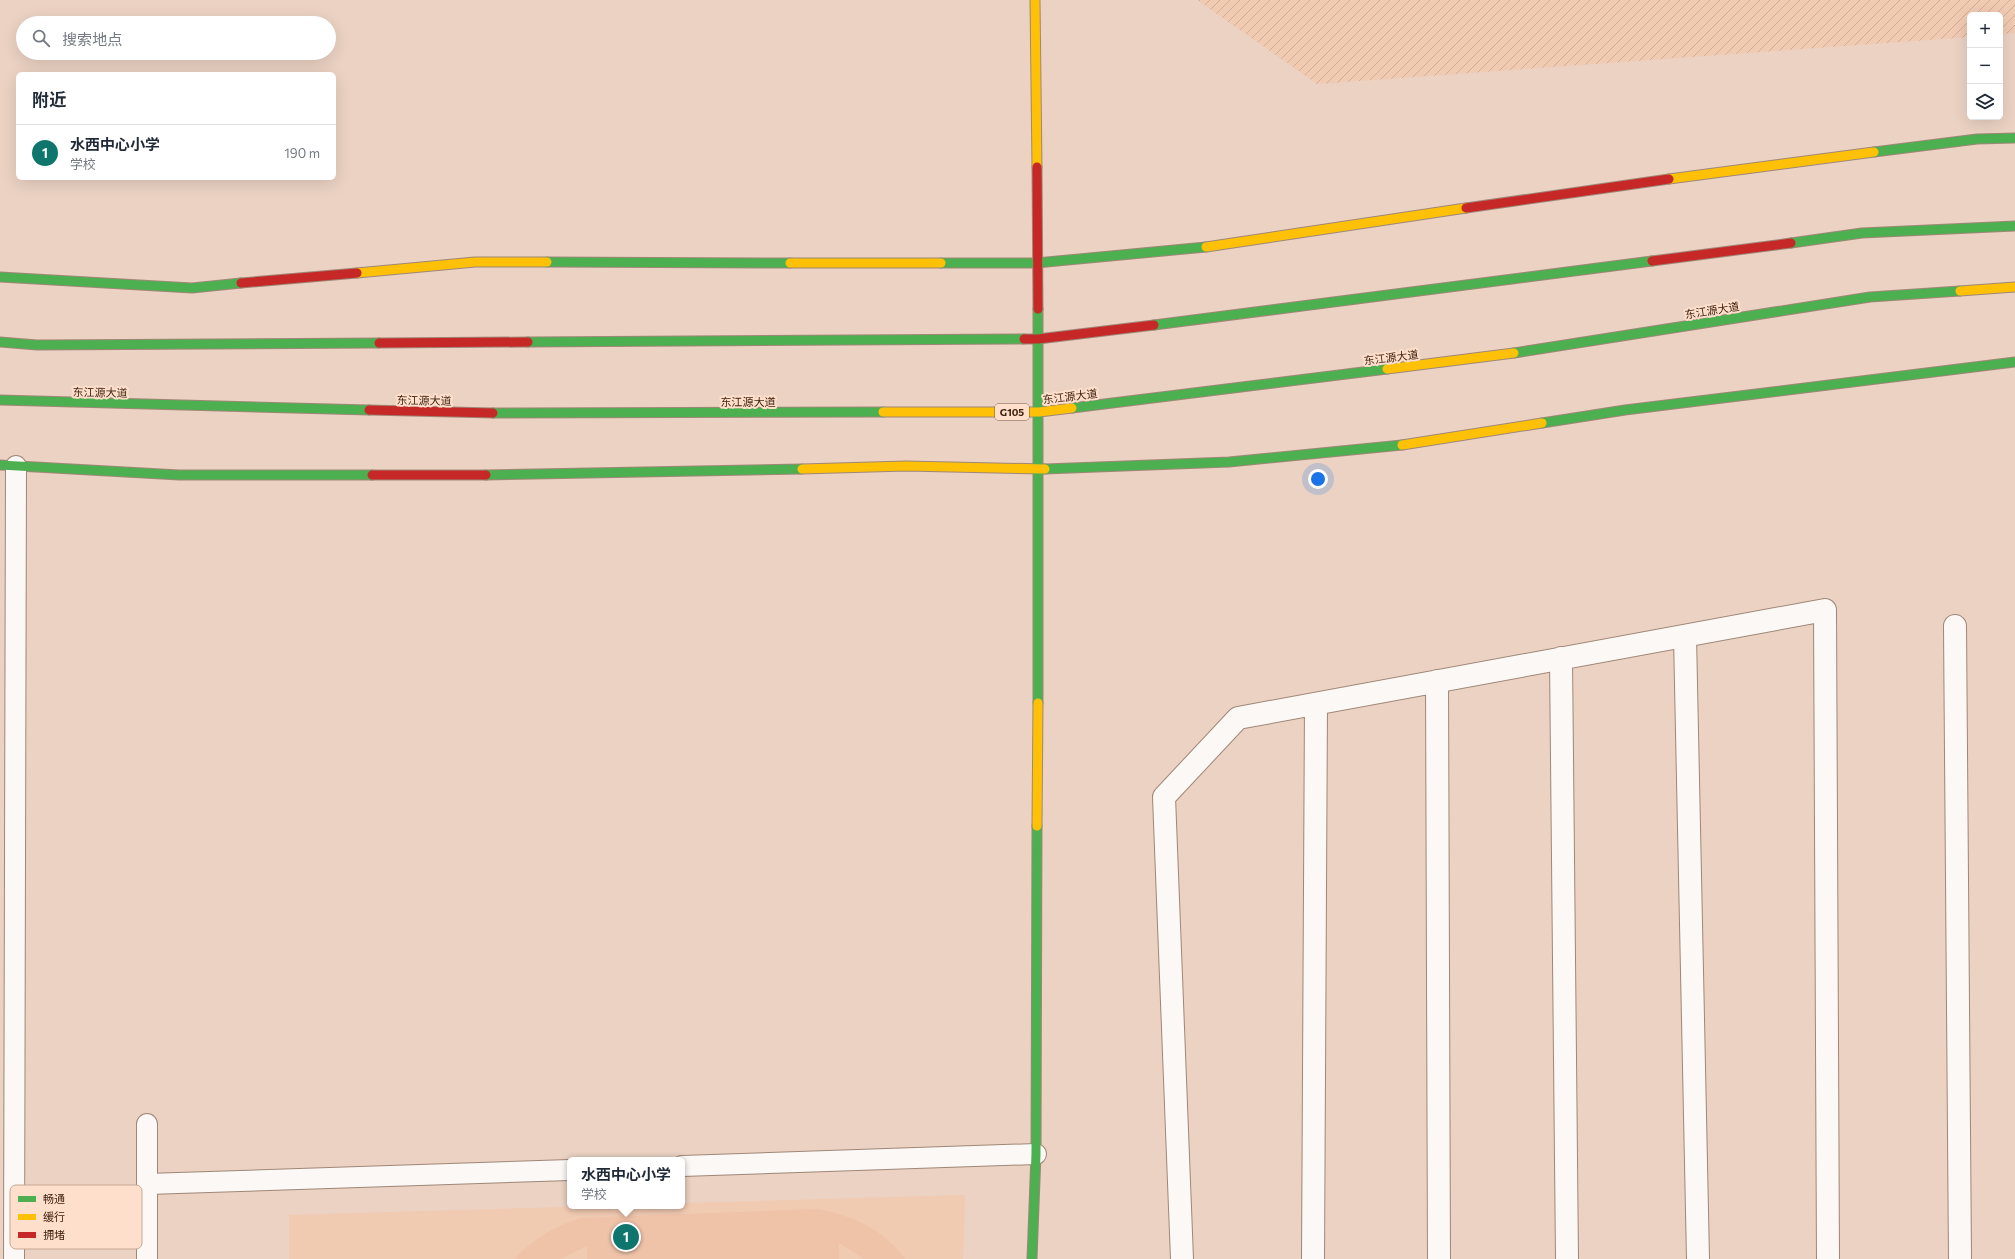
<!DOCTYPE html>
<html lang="zh">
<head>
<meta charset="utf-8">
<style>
	body { margin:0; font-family:Commissioner,"Noto Sans SC",sans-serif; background:#f2f2f3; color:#1f2937 }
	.controls { position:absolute; right:12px; top:12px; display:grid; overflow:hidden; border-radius:6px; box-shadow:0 4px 16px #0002 }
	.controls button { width:36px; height:36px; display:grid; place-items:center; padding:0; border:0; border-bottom:1px solid #e0e1e3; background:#fff; color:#1f2937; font:20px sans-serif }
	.you { position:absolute; left:1318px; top:479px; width:14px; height:14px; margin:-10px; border:3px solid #fff; border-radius:50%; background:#1a73e8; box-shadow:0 0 0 6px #1a73e833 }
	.badge { display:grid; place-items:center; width:26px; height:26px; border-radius:50%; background:#0f766e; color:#fff; font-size:13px; font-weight:700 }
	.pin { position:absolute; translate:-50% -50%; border:2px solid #fff; box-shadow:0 1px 4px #0006 }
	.popup { position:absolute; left:567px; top:1157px; width:118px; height:52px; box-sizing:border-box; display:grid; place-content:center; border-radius:6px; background:#fff; filter:drop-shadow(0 1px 3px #0005); font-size:13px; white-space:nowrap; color:#747a83 }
	.popup b { font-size:15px; color:#1f2937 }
	.popup::after { content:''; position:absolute; left:50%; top:100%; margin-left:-8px; border:8px solid transparent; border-top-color:#fff }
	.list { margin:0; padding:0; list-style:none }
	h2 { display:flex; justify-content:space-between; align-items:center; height:52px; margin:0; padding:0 16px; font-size:17px }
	h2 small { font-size:13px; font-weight:400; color:#747a83 }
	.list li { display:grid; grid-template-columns:26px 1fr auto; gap:12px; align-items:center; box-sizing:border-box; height:56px; padding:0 16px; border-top:1px solid #e0e1e3 }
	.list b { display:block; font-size:15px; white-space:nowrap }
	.list p { margin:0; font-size:13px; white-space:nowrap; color:#747a83 }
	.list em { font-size:13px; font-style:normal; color:#747a83 }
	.icon { flex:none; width:22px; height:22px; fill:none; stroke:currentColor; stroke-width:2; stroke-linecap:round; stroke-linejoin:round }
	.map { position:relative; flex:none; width:2015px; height:1259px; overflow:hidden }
	.search { position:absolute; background:#fff; box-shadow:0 4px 16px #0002; left:16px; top:16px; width:320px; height:44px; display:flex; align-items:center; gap:10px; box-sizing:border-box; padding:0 14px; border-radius:22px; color:#747a83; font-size:15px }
	.panel { position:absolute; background:#fff; box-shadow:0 4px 16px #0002; left:16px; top:72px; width:320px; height:108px; border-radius:6px }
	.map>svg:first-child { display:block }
	.built { fill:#f1cab2 }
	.industrial { fill:url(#industrial-furrows) }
	.grass { fill:#efc3a8 }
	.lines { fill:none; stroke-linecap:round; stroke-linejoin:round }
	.lane-casing { stroke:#9f8777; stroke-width:22 }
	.street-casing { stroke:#9f8777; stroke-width:24 }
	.fast-casing { stroke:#9f8777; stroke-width:11 }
	.slow-casing { stroke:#9f8777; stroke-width:11 }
	.jam-casing { stroke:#9f8777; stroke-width:11 }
	.lane { stroke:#fcf8f6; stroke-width:20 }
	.street { stroke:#fcf8f6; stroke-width:22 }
	.fast { stroke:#4caf50; stroke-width:9 }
	.slow { stroke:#ffc107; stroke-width:9 }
	.jam { stroke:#c62828; stroke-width:9 }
	.labels { text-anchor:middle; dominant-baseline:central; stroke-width:4; stroke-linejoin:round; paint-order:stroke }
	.shield { fill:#fedfcc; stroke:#795b48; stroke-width:1 }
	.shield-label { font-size:10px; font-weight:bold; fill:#402310 }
	.street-label { font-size:11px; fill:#402310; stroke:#fedfcc }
	.key { fill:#fedfcc; stroke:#c5a794; stroke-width:1 }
	.key-label { font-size:11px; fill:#402310 }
</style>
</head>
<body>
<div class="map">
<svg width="2015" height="1259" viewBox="0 0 2015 1259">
	<defs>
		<pattern id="industrial-furrows" width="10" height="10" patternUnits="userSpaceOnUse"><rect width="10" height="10" fill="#f1cab2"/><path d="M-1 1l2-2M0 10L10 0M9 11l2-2" fill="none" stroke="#d0ad98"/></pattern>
	</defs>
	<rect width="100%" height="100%" fill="#ebd2c3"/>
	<!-- built -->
	<path class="built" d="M965 1195 963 1259H289V1215L597 1206H682V1203Z"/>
	<!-- industrial -->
	<path class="industrial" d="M1197 0H2015V33L2000 34V15H1970V37L1317 84Z"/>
	<!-- grass -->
	<path class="grass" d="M817 1209C851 1215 884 1229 905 1259H864L839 1243V1259H587V1246L561 1259H514C535 1238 552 1228 580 1218Z"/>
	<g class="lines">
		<defs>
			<path id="lane" d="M147 1124V1259
				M682 1166 1036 1154
				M147 1184 570 1170
				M14 1259 16 466"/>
			<path id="street" d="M1955 626 1960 1259
				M1685 636 1698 1259
				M1561 658 1567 1259
				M1437 681 1439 1259
				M1182 1259 1164 797 1238 718 1825 610 1828 1259
				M1313 1259 1316 704"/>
			<path id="fast" d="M1874 152 1977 139 2015 138
				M1791 243 1862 233 2015 226
				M547 262 790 263
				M941 263H1036L1206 247
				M0 277 192 288 241 283
				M1154 325 1652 261
				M0 342 37 345 379 343
				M528 342 1024 339
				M1514 353 1870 297 1960 291
				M0 400 369 410
				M1072 408 1387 369
				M493 413 883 412
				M1542 423 1625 410 2015 362
				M0 465 179 475H372
				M1045 469 1229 462 1402 445
				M486 475 802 469
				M1038 703V309
				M1032 1259 1036 1154 1037 826"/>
			<path id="slow" d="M1035 0 1037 167
				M1669 179 1874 152
				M1206 247 1466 208
				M790 263H941
				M357 273 475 262H547
				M1960 291 2015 287
				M1387 369 1514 353
				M883 412H1039L1072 408
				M1402 445 1542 423
				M802 469 906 466 1045 469
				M1037 826 1038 703"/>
			<path id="jam" d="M1037 167 1038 309
				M1466 208 1669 179
				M1652 261 1791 243
				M241 283 357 273
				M1024 339H1038L1154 325
				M379 343 528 342
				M369 410 493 413
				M372 475H486"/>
		</defs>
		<!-- lane casing -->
		<use href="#lane" class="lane-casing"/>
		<!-- street casing -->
		<use href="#street" class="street-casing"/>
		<!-- fast casing -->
		<use href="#fast" class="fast-casing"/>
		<!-- slow casing -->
		<use href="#slow" class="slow-casing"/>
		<!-- jam casing -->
		<use href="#jam" class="jam-casing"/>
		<!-- lane -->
		<use href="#lane" class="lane"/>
		<!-- street -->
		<use href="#street" class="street"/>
		<!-- fast -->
		<use href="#fast" class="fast"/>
		<!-- slow -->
		<use href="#slow" class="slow"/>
		<!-- jam -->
		<use href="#jam" class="jam"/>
	</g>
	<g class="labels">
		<!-- shield labels -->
		<rect class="shield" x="995" y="404" width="34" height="16" rx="3"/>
		<g class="shield-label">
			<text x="1012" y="412">G105</text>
		</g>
		<!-- street labels -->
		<g class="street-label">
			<text transform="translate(1712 310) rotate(-9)">东江源大道</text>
			<text transform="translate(1391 357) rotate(-7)">东江源大道</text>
			<text transform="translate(100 392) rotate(1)">东江源大道</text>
			<text transform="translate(1070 396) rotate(-7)">东江源大道</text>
			<text transform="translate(424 400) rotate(1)">东江源大道</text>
			<text x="748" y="401">东江源大道</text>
		</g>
	</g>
	<!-- legend -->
	<rect x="10" y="1185" width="132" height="64" rx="6" class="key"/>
	<rect x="18" y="1196" width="18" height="6" fill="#4caf50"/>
	<rect x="18" y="1214" width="18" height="6" fill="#ffc107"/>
	<rect x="18" y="1232" width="18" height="6" fill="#c62828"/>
	<g class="key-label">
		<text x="43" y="1203">畅通</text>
		<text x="43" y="1221">缓行</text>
		<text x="43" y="1239">拥堵</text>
	</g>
</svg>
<div class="controls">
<button>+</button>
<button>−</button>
<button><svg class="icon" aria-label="layers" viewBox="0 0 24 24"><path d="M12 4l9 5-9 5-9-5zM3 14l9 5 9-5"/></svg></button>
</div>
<div class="you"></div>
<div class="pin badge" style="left:626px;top:1237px">1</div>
<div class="popup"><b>水西中心小学</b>学校</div>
<div class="search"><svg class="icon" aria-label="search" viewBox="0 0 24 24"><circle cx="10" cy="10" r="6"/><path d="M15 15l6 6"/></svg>搜索地点</div>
<section class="panel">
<h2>附近<small></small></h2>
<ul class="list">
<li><span class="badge">1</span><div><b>水西中心小学</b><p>学校</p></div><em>190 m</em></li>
</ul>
</section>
</div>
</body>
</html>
